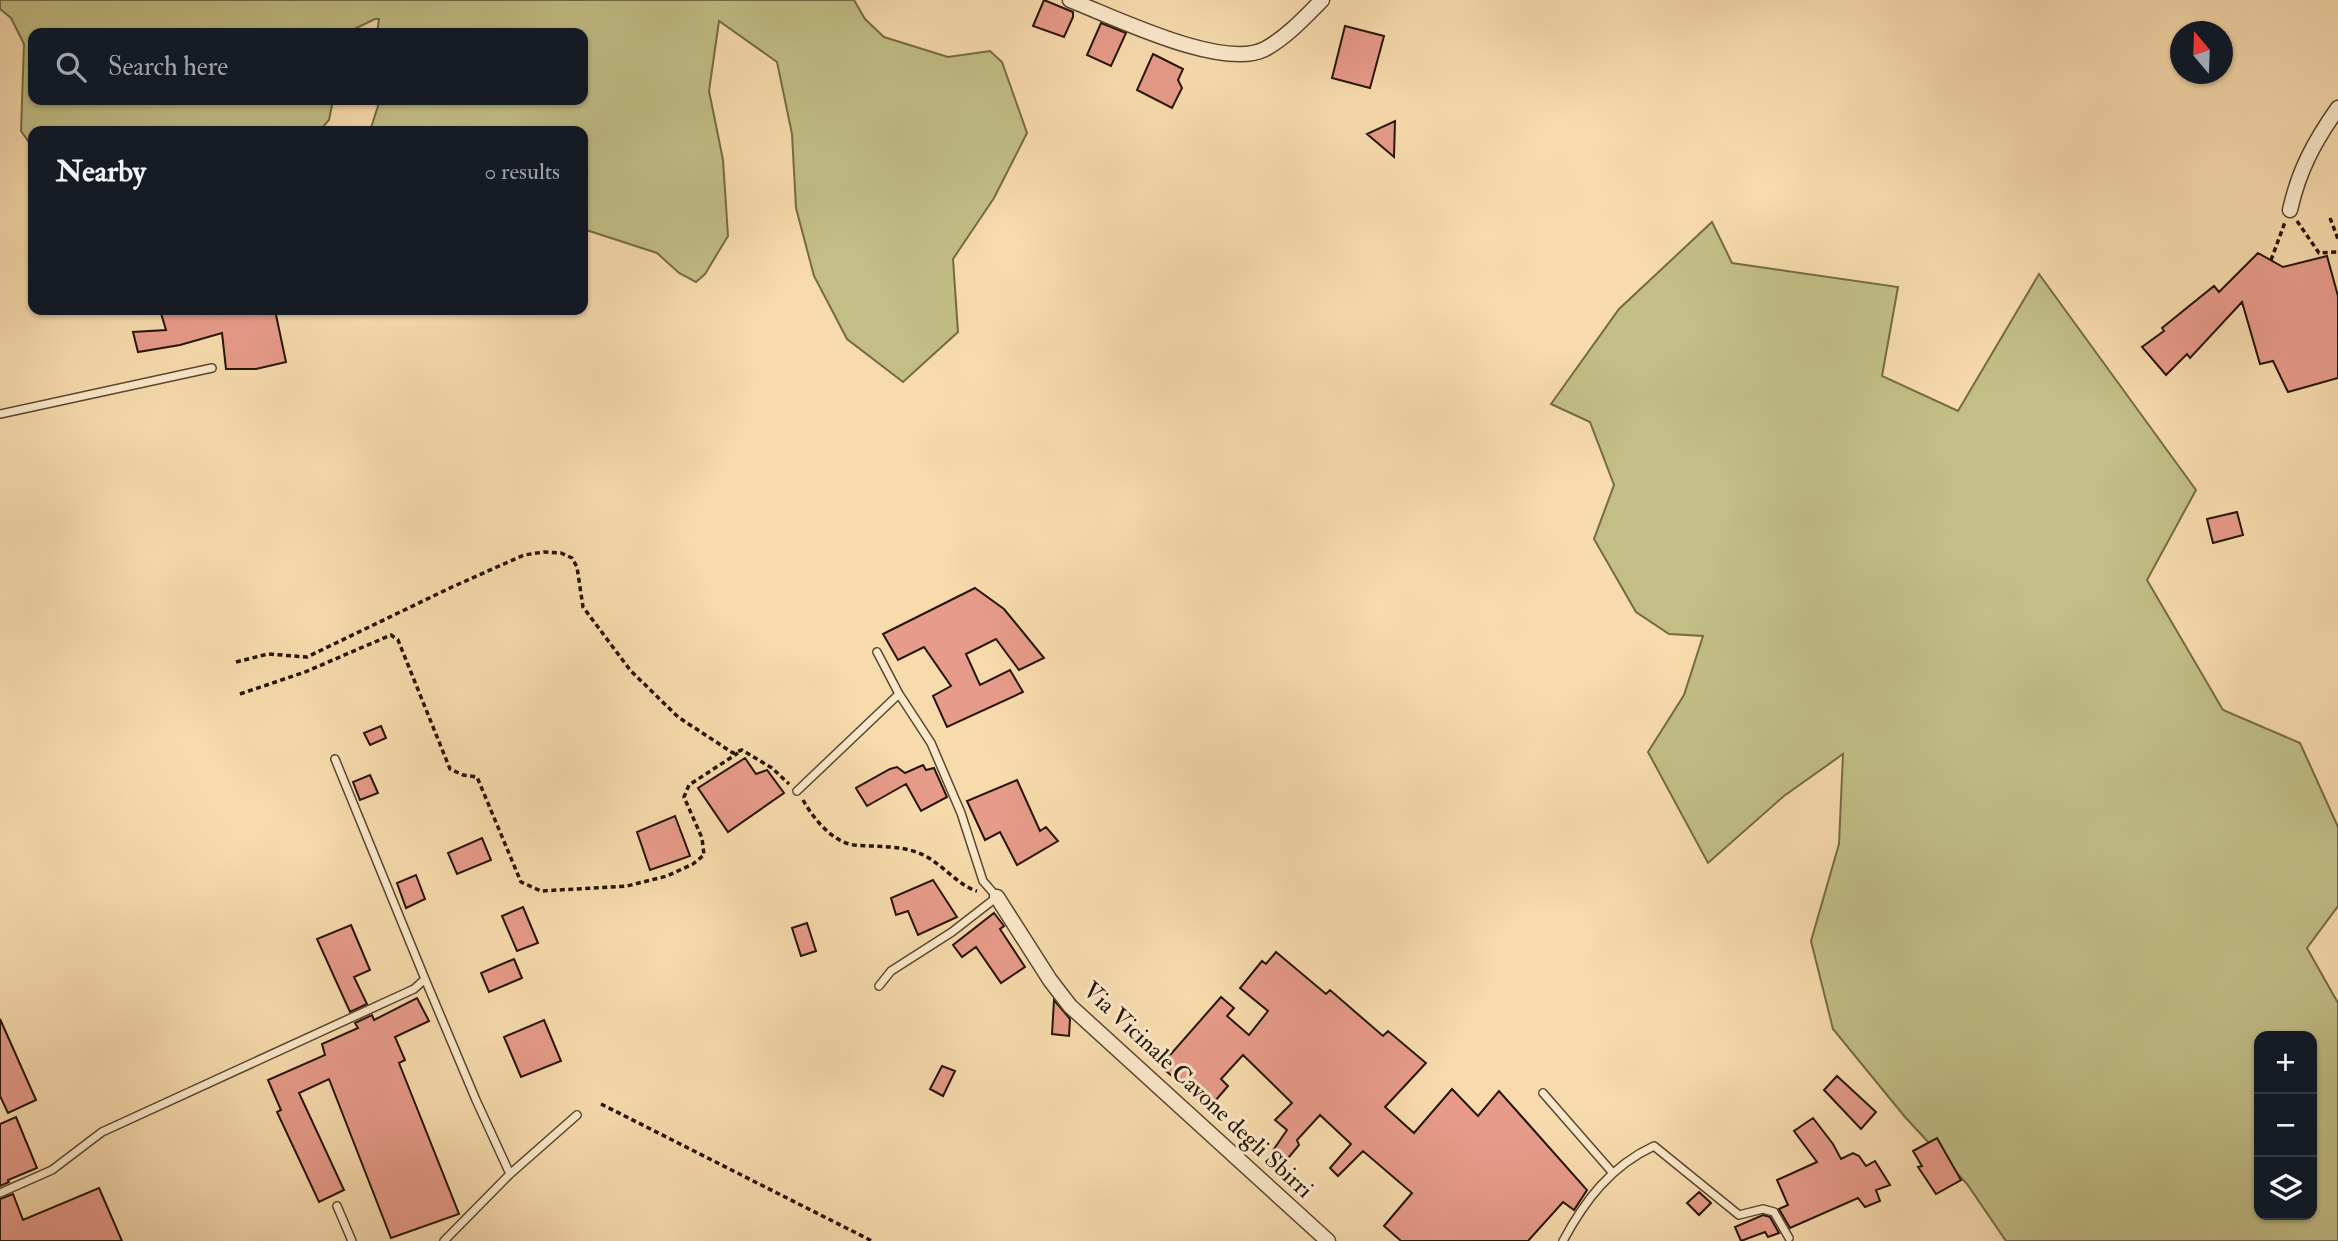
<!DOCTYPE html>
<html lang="en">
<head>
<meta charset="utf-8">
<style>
	body { margin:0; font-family:"IM FELL Double Pica",serif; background:#242831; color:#f1f3f6 }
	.controls { position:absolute; right:21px; bottom:21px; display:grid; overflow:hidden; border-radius:14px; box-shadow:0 2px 5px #0004 }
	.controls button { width:63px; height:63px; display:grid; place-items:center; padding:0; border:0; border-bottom:2px solid #363941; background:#171b24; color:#f1f3f6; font:35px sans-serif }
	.compass { position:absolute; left:2170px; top:21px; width:63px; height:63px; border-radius:50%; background:#171b24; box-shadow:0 2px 5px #0004; rotate:341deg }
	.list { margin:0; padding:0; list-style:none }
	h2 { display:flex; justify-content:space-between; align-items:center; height:91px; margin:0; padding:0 28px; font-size:30px }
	h2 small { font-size:23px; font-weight:400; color:#9ea1a6 }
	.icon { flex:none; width:38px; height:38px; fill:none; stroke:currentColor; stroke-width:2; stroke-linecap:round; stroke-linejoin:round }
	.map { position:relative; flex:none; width:2338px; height:1241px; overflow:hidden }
	.search { position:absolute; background:#171b24; box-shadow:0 2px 5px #0004; left:28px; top:28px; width:560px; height:77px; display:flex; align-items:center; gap:18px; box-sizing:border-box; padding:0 24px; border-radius:14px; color:#9ea1a6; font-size:26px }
	.panel { position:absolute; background:#171b24; box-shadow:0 2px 5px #0004; left:28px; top:126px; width:560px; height:189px; border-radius:14px }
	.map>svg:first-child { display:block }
	.green { fill:#c2be86; stroke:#746a46; stroke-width:2; fill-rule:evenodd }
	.building { fill:#e79b8a; stroke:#261506; stroke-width:2 }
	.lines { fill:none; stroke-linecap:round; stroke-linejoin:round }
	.service-casing { stroke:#5a4630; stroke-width:10 }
	.minor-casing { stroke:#5a4630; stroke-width:17 }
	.path { stroke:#261506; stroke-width:3.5; stroke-dasharray:5 3.5; stroke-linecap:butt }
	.service { stroke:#fae8ca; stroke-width:7 }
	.minor { stroke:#fae8ca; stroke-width:14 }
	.labels { text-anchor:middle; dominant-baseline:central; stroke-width:6; stroke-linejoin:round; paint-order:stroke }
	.street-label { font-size:24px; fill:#261506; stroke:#fae8ca }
</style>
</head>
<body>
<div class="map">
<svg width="2338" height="1241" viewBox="0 0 2338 1241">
	<rect width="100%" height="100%" fill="#f7dbad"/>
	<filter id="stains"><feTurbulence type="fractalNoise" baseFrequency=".00286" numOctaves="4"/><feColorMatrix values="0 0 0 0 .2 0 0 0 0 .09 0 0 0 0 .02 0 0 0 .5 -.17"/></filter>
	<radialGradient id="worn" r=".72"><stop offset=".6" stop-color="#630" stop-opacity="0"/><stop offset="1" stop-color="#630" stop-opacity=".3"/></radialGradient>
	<!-- green -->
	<path class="green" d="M0 0H854L865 19 884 37 948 57 990 51 1002 62 1027 133 994 198 953 259 958 332 903 382 847 339 814 276 796 208 792 134 777 62 719 21 709 91 723 160 728 236 705 274 696 282 679 273 657 253 583 229V131H370L378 106 377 100H583V33H377L379 19H375L346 33H33V100H333L329 120 319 131H33V148L21 131 24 44 11 18 0 9Z
		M1712 222 1732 263 1898 287 1882 376 1958 411 2039 274 2196 490 2147 580 2223 710 2300 743 2338 827V906L2307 948 2338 1003V1241H2006L1967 1184 1905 1117 1833 1029 1811 941 1839 844 1843 754 1784 796 1708 863 1648 752 1684 695 1703 636 1669 634 1636 612 1594 539 1614 485 1590 422 1551 404 1619 309ZM2259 1036H2312V1215H2259Z"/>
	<!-- building -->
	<path class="building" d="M1044 0 1073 12V17L1064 37 1033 26Z
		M1101 23 1126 33 1111 66 1087 55Z
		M1345 26 1384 36 1370 88 1332 78Z
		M1153 54 1183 69 1178 80 1182 88 1172 108 1137 90Z
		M1395 121 1394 157 1367 134Z
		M2258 253 2283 267 2327 256 2338 296V378L2288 392 2273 361 2260 364 2242 302 2190 358 2187 354 2166 375 2142 347 2164 331 2162 328 2214 286 2219 292Z
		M160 310H275L286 362 256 369H226L222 333 180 345 138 352 133 332 166 330Z
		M2237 512 2243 535 2213 543 2207 519Z
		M975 588 1004 609 1044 658 1019 670 996 639 966 654 980 685 1010 670 1023 692 947 727 933 696 951 686 924 647 898 660 883 634Z
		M381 726 386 738 370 745 364 733Z
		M745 758 756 774 767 770 784 793 728 832 698 788Z
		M923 765 926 770 934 768 947 797 921 811 906 784 867 806 857 790 856 788 890 769 897 767 905 773Z
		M370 775 378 793 360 800 353 782Z
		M1017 780 1040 831 1046 827 1058 841 1017 865 1000 832 985 840 967 801Z
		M675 816 690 856 650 870 637 832Z
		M482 838 491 860 457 874 448 853Z
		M416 875 425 899 406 908 397 883Z
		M933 880 957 917 918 935 908 911 896 915 891 898Z
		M523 907 538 943 517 951 502 916Z
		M994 913 1004 926 1000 929 1025 967 1001 983 976 947 962 957 953 945Z
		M807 923 816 951 801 956 792 928Z
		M351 925 370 970 354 977 367 1004 350 1012 317 939Z
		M1276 952 1326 994 1330 990 1383 1036 1388 1031 1426 1063 1385 1107 1414 1133 1452 1089 1478 1116 1499 1091 1587 1190 1574 1210 1563 1202 1528 1241H1401L1384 1226 1412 1193 1363 1151 1338 1176 1330 1168 1351 1144 1320 1115 1297 1140 1299 1145 1279 1169 1267 1159 1287 1130 1275 1120 1292 1103 1243 1055 1221 1079 1228 1086 1209 1108 1159 1065 1170 1053 1171 1054 1221 997 1234 1008 1227 1016 1249 1035 1268 1011 1240 988 1262 961 1266 964Z
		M514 959 522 978 489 992 481 973Z
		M417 998 429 1021 395 1037 405 1060 399 1063 459 1214 391 1238 329 1079 299 1093 344 1190 319 1202 277 1112 281 1110 268 1080 325 1055 322 1044 358 1028 355 1023 372 1015 374 1020Z
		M1054 1000 1070 1019 1069 1036 1052 1034Z
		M0 1019 36 1100 8 1113 0 1096Z
		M544 1020 561 1061 521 1077 504 1037Z
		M942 1066 955 1071 943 1096 930 1089Z
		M1837 1076 1876 1112 1861 1129 1824 1090Z
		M16 1117 37 1168 8 1180 9 1182 0 1186V1124Z
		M1813 1118 1833 1144 1841 1159 1853 1153 1859 1156 1866 1166 1875 1161 1890 1185 1876 1190 1880 1201 1865 1207 1858 1198 1790 1228 1779 1209 1788 1205 1777 1180 1817 1162 1794 1131Z
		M1937 1138 1961 1180 1936 1194 1918 1167 1922 1166 1913 1151Z
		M99 1188 122 1241H0V1199L13 1194 23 1220Z
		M1699 1192 1711 1203 1699 1215 1687 1203Z
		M1763 1215 1770 1217 1779 1233 1768 1237 1765 1232 1741 1241 1735 1227Z"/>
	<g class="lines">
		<defs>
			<path id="service" d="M0 414 212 368
				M877 652 899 694 931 743 961 813 983 881 997 897 952 932 891 971 879 986
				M797 791 899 694
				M425 979 476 1100 510 1174
				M1543 1093 1612 1172
				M0 1193 52 1170 102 1132 414 989 425 979 335 759
				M337 1206 352 1241
				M444 1241 510 1174 577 1115
				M1563 1241C1585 1200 1611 1166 1654 1146L1739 1215 1763 1209 1774 1212 1789 1238"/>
			<path id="minor" d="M1070 0C1114 17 1223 71 1265 49 1287 37 1305 17 1322 0
				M2290 210C2299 170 2314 142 2338 108
				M997 897 1050 980 1070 1006 1328 1241"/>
		</defs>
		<!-- service casing -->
		<use href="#service" class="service-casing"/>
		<!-- minor casing -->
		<use href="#minor" class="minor-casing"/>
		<!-- path -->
		<path class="path" d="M2330 218 2338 239
			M2297 221 2319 253 2338 252
			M2271 260 2285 222
			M236 662 268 654 307 657 452 587 524 555 544 552 561 553 572 558 577 567 583 607 630 670 678 717 733 753 742 750 772 768 789 784
			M240 694 305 672 391 635 398 640 450 769 463 775 477 777 521 882 541 891 627 886 667 876 693 864 704 855 702 838 684 797 689 785 738 753
			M803 800C813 818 832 842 854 845 876 847 898 845 919 853 940 861 958 886 977 891
			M601 1104 872 1241"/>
		<!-- service -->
		<use href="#service" class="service"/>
		<!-- minor -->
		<use href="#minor" class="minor"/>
	</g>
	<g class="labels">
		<!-- street labels -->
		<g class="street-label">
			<text transform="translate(1198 1090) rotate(43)">Via Vicinale Cavone degli Sbirri</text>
		</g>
	</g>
	<rect width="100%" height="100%" filter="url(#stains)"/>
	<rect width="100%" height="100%" fill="url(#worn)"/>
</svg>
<div class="controls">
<button>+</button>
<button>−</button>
<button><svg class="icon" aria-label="layers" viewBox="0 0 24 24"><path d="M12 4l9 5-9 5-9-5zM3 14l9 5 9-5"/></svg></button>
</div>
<svg class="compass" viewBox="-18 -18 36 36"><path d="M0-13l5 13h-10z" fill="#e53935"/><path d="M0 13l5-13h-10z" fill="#9ea1a6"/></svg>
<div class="search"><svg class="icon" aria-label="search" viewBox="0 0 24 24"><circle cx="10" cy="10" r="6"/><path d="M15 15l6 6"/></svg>Search here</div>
<section class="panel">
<h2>Nearby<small>0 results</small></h2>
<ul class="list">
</ul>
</section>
</div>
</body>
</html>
